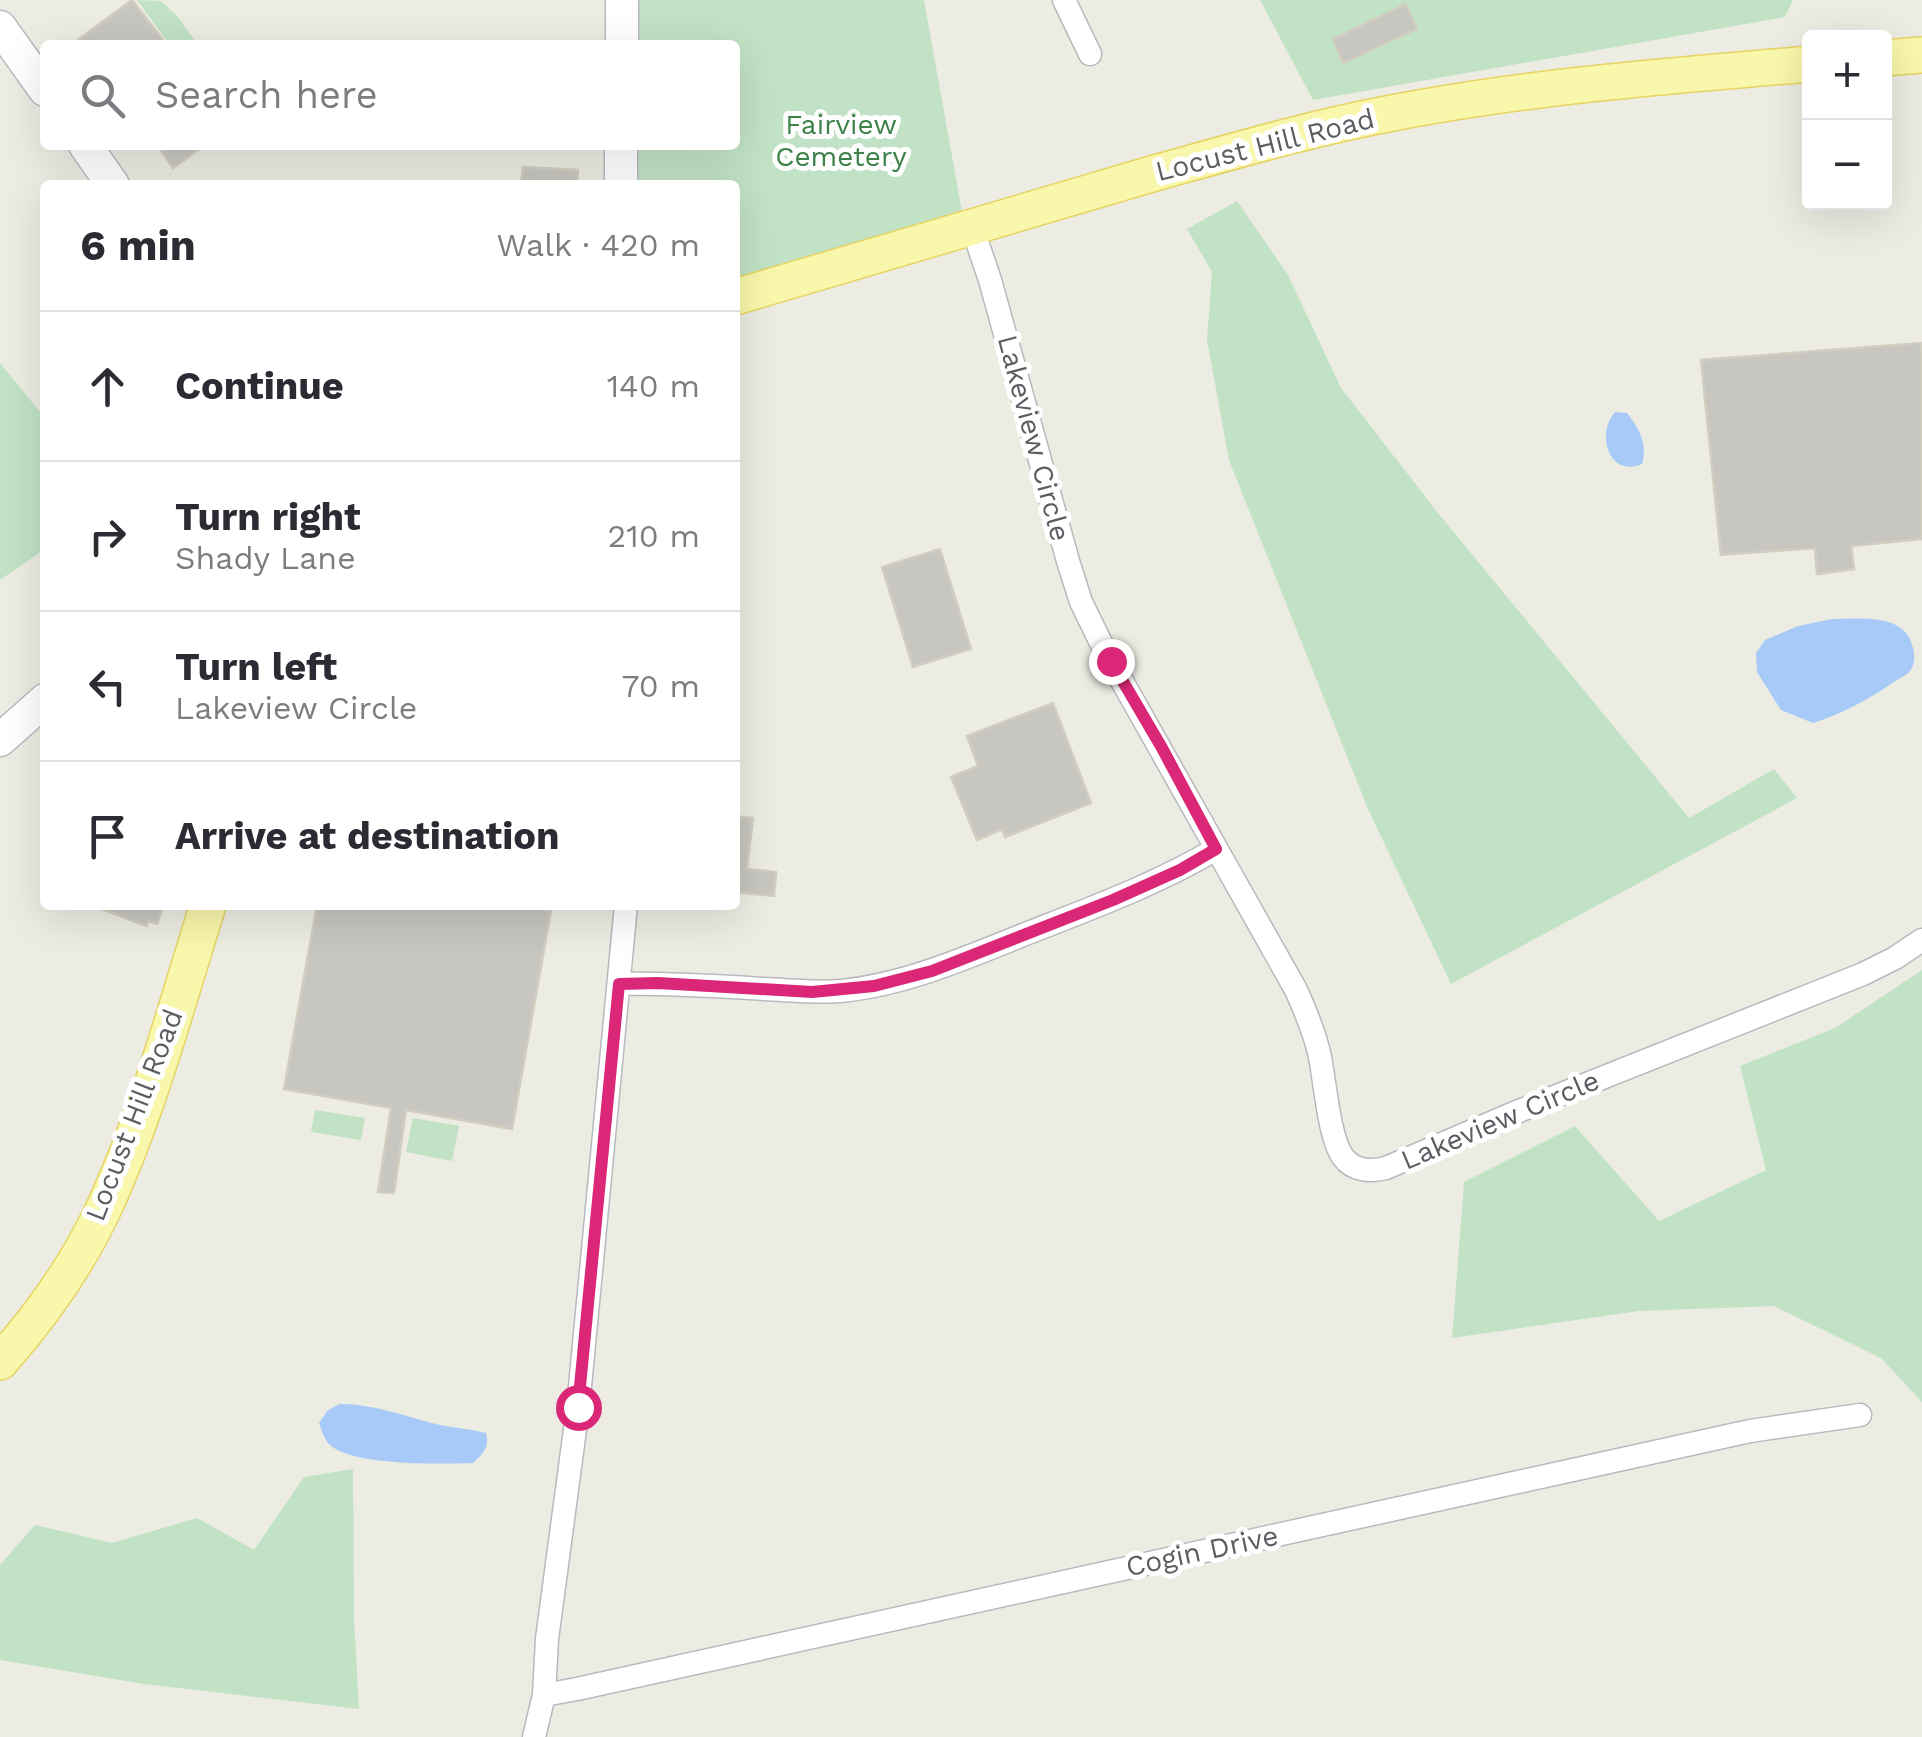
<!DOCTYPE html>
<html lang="en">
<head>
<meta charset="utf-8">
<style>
	body { margin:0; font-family:"Work Sans",sans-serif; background:#f7f7f7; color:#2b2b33 }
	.controls { position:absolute; right:30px; top:30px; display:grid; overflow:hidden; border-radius:10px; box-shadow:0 10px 40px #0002 }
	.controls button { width:90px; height:90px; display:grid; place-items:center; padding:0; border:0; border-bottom:2px solid #e1e1e2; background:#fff; color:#2b2b33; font:50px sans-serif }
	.stop { position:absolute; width:30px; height:30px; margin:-22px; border:8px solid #db2777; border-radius:50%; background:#fff }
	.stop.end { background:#db2777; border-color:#fff; box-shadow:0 2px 10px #0008 }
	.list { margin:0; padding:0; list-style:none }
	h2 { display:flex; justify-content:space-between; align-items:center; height:130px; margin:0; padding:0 40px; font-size:42px }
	h2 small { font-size:32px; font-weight:400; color:#7c7c81 }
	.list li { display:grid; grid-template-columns:65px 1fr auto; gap:30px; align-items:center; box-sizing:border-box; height:150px; padding:0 40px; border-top:2px solid #e1e1e2 }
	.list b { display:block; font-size:38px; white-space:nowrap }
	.list p { margin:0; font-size:32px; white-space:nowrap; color:#7c7c81 }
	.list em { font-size:32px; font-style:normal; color:#7c7c81 }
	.icon { flex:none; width:55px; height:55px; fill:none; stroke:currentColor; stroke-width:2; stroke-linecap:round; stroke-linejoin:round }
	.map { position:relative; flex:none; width:1922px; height:1737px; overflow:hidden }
	.search { position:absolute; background:#fff; box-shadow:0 10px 40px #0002; left:40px; top:40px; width:700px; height:110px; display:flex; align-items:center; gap:25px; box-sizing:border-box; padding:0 35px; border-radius:10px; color:#7c7c81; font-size:38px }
	.panel { position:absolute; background:#fff; box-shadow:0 10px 40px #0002; left:40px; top:180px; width:700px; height:730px; border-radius:10px }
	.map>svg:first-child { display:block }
	.green { fill:#c1e2c5 }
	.water { fill:#a7caf8 }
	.building { fill:#c8c6c0; stroke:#d1cec1; stroke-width:2.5 }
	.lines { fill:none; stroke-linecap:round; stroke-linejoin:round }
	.street-casing { stroke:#b8b9be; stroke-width:25 }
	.secondary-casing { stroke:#b8bac0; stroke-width:35 }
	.primary-casing { stroke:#e6d362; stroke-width:38 }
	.street { stroke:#fff; stroke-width:22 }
	.secondary { stroke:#fff; stroke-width:32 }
	.primary { stroke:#f9f7ab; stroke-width:35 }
	.route { stroke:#db2777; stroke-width:12 }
	.labels { text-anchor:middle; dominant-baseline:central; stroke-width:10; stroke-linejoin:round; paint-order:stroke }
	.park-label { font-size:28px; fill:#3b8148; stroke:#fff }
	.street-label { font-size:28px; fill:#5b5d62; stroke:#fff }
</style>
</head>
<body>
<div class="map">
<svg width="1922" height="1737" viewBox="0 0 1922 1737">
	<rect width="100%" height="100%" fill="#ecece3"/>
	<!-- green -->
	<path class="green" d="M137 0 161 1 179 18 198 45H170Z
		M634 0H924L962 212 735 286V185H634V145H735V45H634Z
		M1260 0H1793L1785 17 1313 100Z
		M1237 201 1288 275 1341 388 1438 513 1689 818 1774 769 1797 798 1451 984 1368 809 1229 460 1207 340 1212 272 1187 229Z
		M0 363 45 418V549L0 580Z
		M1922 970V1402L1881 1358 1774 1306 1639 1311 1452 1338 1464 1182 1575 1126 1659 1221 1766 1170 1740 1066 1835 1028Z
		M315 1110 365 1118 361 1140 311 1132Z
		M413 1118 459 1126 452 1161 406 1152Z
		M353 1469 354 1620 359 1709 144 1684 0 1660V1565L35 1525 112 1543 197 1518 254 1550 304 1477Z"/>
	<!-- water -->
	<path class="water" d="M1615 412 1627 413C1639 428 1648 444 1642 464 1608 478 1596 433 1615 412Z
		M1832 619C1859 619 1906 612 1913 648 1915 655 1915 665 1910 671 1906 676 1896 680 1891 684 1866 701 1841 714 1813 723L1781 710 1757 672 1756 653 1765 640 1798 626Z
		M340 1404C375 1404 406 1417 440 1425 455 1428 471 1429 486 1433 490 1447 483 1454 473 1463 442 1464 352 1466 330 1445 324 1439 322 1431 319 1423L328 1410Z"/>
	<!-- building -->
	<path class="building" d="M132 0 167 45H71Z
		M1406 4 1417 29 1343 63 1333 39Z
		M157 145H205L173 168Z
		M523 167 578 170 577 185H521Z
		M1922 343V539L1851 546 1854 569 1817 574 1815 548 1721 555 1701 360Z
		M940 549 971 649 913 667 882 567Z
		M1053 703 1091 803 1005 837 1002 829 977 840 951 777 978 766 967 736Z
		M735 816 753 818 747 869 776 872 774 896 735 892Z
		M96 905H164L157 924 148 921 147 926 96 907Z
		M317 905H552L512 1129 406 1110 394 1193 378 1192 391 1108 284 1089Z"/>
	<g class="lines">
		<defs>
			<path id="street" d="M1064 0 1090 54
				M972 227 990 280 1068 561 1081 602 1104 649 1296 990C1306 1012 1315 1033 1320 1057 1325 1082 1329 1138 1343 1157 1353 1171 1371 1172 1386 1168L1514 1113 1863 974 1895 958 1922 940
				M619 984C667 983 715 986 764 989 789 990 814 993 840 991 905 985 968 957 1028 933 1092 908 1157 884 1216 849
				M544 1695 577 1689 1750 1431 1860 1415
				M534 1737 544 1695 547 1639 578 1407 626 905"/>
			<path id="secondary" d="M0 27 45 90
				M622 45V0
				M85 145 113 185
				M621 185V145
				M0 740 45 700"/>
			<path id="primary" d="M1884 58 1922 55
				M735 297C875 255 1015 213 1155 173 1231 152 1305 130 1382 115 1523 87 1666 76 1810 64
				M0 1362C41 1316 77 1265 103 1210 148 1113 176 1007 208 905"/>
		</defs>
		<!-- street casing -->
		<use href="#street" class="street-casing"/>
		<!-- secondary casing -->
		<use href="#secondary" class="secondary-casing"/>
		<!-- primary casing -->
		<use href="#primary" class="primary-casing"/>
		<!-- street -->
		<use href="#street" class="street"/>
		<!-- secondary -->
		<use href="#secondary" class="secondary"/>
		<!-- primary -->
		<use href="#primary" class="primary"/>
	</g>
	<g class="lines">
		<!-- route -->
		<path class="route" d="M578 1407 619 984 658 983 812 992 874 986 932 971 1113 900 1180 870 1216 849 1162 748 1111 661"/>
	</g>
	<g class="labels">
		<!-- park labels -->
		<g class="park-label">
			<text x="841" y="124">Fairview<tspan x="841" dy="32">Cemetery</tspan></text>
		</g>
		<!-- street labels -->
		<g class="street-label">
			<text transform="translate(1265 145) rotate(-14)">Locust Hill Road</text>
			<text transform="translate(1034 438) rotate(75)">Lakeview Circle</text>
			<text transform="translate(134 1115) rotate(-69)">Locust Hill Road</text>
			<text transform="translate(1500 1120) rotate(-23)">Lakeview Circle</text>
			<text transform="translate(1202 1551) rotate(-12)">Cogin Drive</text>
		</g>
	</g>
</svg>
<div class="controls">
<button>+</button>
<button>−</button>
</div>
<div class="stop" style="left:578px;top:1407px"></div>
<div class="stop end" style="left:1111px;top:661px"></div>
<div class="search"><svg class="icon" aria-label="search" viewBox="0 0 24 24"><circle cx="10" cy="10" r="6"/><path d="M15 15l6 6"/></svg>Search here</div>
<section class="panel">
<h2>6 min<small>Walk · 420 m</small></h2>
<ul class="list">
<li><svg class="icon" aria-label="ahead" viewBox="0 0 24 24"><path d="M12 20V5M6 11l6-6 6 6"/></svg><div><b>Continue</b></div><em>140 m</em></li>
<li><svg class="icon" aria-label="right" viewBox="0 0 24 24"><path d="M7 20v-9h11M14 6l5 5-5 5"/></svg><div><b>Turn right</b><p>Shady Lane</p></div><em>210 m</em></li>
<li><svg class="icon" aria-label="left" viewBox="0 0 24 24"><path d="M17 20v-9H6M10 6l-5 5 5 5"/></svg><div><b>Turn left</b><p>Lakeview Circle</p></div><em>70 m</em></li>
<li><svg class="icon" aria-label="arrive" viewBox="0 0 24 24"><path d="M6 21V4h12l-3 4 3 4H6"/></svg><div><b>Arrive at destination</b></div></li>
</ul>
</section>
</div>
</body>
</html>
